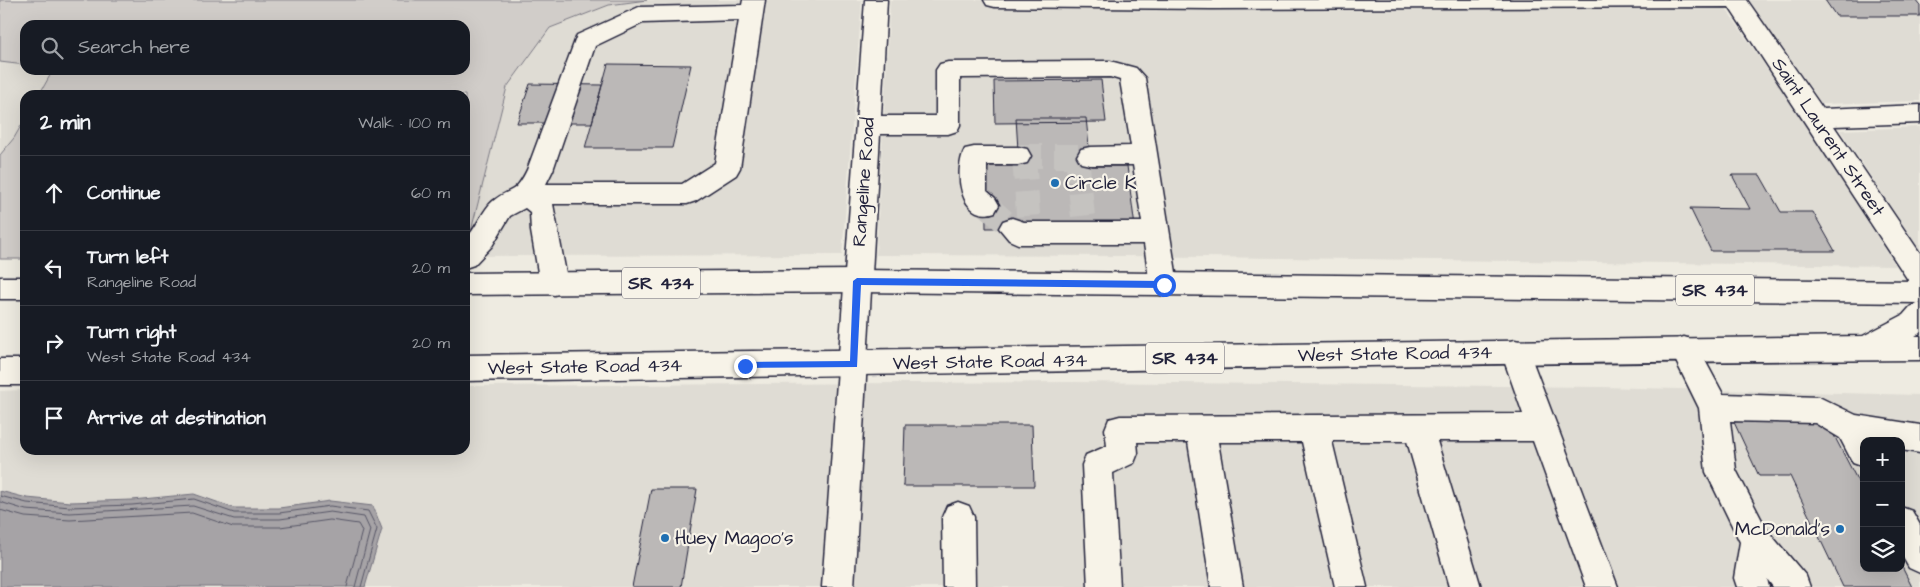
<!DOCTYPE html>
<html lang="en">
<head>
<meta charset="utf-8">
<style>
	body { margin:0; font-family:"Architects Daughter",sans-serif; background:#20242c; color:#f1f3f6 }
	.controls { position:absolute; right:15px; bottom:15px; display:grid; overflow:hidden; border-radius:10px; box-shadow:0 5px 20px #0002 }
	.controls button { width:45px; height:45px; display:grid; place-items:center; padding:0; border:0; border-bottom:1px solid #363941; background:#171b24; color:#f1f3f6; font:25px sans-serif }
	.stop { position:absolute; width:15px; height:15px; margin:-11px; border:4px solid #2563eb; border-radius:50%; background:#fff }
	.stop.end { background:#2563eb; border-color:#fff; box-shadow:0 1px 5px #0008 }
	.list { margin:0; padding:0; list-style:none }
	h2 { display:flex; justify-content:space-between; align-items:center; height:65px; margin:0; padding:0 20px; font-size:21px }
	h2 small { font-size:16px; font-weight:400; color:#9ea1a6 }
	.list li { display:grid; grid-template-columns:32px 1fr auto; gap:15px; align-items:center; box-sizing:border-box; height:75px; padding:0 20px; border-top:1px solid #363941 }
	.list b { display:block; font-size:19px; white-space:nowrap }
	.list p { margin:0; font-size:16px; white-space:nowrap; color:#9ea1a6 }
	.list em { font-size:16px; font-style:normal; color:#9ea1a6 }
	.icon { flex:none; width:28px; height:28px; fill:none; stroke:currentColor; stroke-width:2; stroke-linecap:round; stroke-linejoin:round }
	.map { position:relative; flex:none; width:1920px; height:587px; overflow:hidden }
	.search { position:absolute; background:#171b24; box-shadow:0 5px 20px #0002; left:20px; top:20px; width:450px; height:55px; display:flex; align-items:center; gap:12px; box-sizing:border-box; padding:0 18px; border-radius:15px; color:#9ea1a6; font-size:19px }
	.panel { position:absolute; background:#171b24; box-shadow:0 5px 20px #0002; left:20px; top:90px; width:450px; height:365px; border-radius:15px }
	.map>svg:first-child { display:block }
	.built { fill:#dfdcd4; fill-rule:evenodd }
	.green { fill:#d1cdc9; stroke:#7a7882 }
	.water { fill:#a6a3a6; stroke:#716f7b }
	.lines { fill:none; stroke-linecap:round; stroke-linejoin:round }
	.shore { stroke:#575666; stroke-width:1 }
	.building { fill:#bbb8b7; stroke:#22223b }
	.minor-tunnel { stroke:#c5c3c0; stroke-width:24; stroke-dasharray:24 12; stroke-linecap:butt }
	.minor-casing { stroke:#22223b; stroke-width:3 }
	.major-casing { stroke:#22223b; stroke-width:3 }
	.minor { fill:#f7f3e8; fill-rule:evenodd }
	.major { fill:#f7f3e8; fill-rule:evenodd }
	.route { fill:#2563eb }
	.poi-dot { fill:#1f6fb2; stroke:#f7f3e8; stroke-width:2 }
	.labels { text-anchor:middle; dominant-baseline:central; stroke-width:4.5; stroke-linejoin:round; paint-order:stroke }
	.shield { fill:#f7f3e8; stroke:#62616f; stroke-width:1 }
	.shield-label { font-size:18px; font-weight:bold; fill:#22223b }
	.street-label { font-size:19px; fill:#22223b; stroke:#f7f3e8 }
	.poi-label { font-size:19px; fill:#22223b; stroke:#f7f3e8; text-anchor:start }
</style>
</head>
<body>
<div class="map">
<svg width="1920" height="587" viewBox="0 0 1920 587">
	<rect width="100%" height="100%" fill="#eeebe1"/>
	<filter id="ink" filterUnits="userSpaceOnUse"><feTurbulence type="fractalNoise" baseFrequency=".02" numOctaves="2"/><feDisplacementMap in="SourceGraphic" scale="10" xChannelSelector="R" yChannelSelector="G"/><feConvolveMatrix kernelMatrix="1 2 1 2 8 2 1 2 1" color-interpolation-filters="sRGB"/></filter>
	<g filter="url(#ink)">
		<!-- built -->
		<path class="built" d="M647 0H862L842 255 465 256 507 87 550 28 609 5Z
			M890 0H1720L1801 118 1896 266 1127 256 876 255Z
			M1749 0H1920V101L1822 104Z
			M0 62 25 65V70H53L39 95H25V119L14 138 0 155Z
			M1920 127V250L1840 130Z
			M1069 382 1600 387 1920 395V587H365L382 529 279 508H234L194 494 132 500 70 502 27 498 0 491V391L25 390V450H465V386ZM1864 441H1901V568H1864Z"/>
		<!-- green -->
		<path class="green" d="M0 0H647L609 5 550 28 507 87 465 255V95H39L53 70H465V25H25V65L0 62Z
			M25 119V259H0V155L14 138Z"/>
		<!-- water -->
		<path class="water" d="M0 491 27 498 70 502 132 500 194 494 234 508H279L330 501 373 506 382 529 365 587H0Z"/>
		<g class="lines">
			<!-- shore -->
			<path class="shore" d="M0 496 27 503 70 507 132 505 194 499 234 513H279L330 506 368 511 377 529 361 587
				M0 502 26 510 70 513 193 506 234 519H280L330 512 364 517 370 530 355 587
				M0 510 25 517 70 520 192 513 233 527H280L330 520 358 524 362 531 347 587"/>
		</g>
		<!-- building -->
		<path class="building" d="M1825 0H1916L1920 5V16H1836Z
			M608 64 691 65 672 148H585Z
			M1101 80 1106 122 995 123 994 81Z
			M530 84 602 85 592 123H517Z
			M1016 118H1086L1091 166H1127L1135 227 986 228 985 166H1019Z
			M1732 175H1760L1781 212H1813L1835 251H1711L1690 208 1750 209Z
			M1733 420H1826L1864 493V568H1901V565L1912 587H1843L1790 476H1759Z
			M905 425H1032L1034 486H903Z
			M651 489H697L681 587H632Z"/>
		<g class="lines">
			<!-- minor-tunnel -->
			<path class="minor-tunnel" d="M1018 156H1090
				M1024 156 1029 228
				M1077 156 1084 227
				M986 205 1012 228"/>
			<defs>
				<path id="minor" d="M743 0H765L740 168 736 175 696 201 687 204H553L568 284 564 292 554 295 544 292 540 284 531 231 530 212 525 208 510 216 492 246 474 265 465 268V240C476 229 483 209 493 201 512 186 514 196 527 170L577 35 639 7 742 5ZM739 20 715 163 682 184H546L553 170 595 46 643 23Z
					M865 0H887L881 116H936V70L940 64 948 62 1110 61 1136 68 1145 78 1178 285 1174 293 1164 296 1154 293 1150 285 1144 244H1018L1009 240 999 228 1003 221 1012 218 1024 222H1142L1133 165H1090L1081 163 1077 156 1081 149 1090 147 1131 146 1120 80 1110 77 960 78V125L957 131 948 134H880L854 587H822Z
					M984 0H1747L1823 109 1920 105V123L1834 126 1920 253V286L1910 283 1729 7 1212 9 995 7 987 5Z
					M974 147H1018L1027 149 1031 156 1027 163 1018 165H987V191L995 198 999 205 995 212C960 224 953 171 965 149Z
					M1684 337 1694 340 1723 394 1819 397 1856 415 1920 425V453L1901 450V441H1864V467L1853 463 1840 438 1815 423 1730 421 1736 470 1767 530 1806 576 1810 587H1773L1767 579 1769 587H1737L1734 578 1740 542 1706 472 1699 408 1670 349 1674 340Z
					M1515 340 1525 343 1529 352 1618 587H1586L1533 441H1437L1481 587H1449L1407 441H1332L1367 587H1335L1302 442H1218L1243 587H1211L1188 442H1137L1138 453 1134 463 1113 473 1120 587H1088L1082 465 1086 455 1107 446 1105 429 1109 419 1120 416 1523 414 1501 352 1505 343Z
					M958 502 969 506 974 517 975 587H943L942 517 947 506Z
					M1901 507 1912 511 1920 525V573L1909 568 1901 554Z"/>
				<path id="major" d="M857 270 1920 281V333L1915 336H1920V360C1435 362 950 375 465 381V355L1863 336 1903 315 1910 307 1920 303 857 292 465 295V273Z
					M0 277H25V299H0Z
					M0 359H25V385H0Z"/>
			</defs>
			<!-- minor casing -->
			<use href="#minor" class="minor-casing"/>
			<!-- major casing -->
			<use href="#major" class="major-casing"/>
			<!-- minor -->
			<use href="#minor" class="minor"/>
			<!-- major -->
			<use href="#major" class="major"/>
		</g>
	</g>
	<!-- route -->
	<path class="route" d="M857 278 1164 281 1168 285 1164 288 861 285 857 367 742 368V363L745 362 850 361 853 281Z"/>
	<!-- markers -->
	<g class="poi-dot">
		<circle cx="1055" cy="183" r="5"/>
		<circle cx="1840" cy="529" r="5"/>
		<circle cx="665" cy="538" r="5"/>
	</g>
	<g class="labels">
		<!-- shield labels -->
		<g class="shield">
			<rect x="622" y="267.5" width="78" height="31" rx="4"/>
			<rect x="1676" y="274.5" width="78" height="31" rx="4"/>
			<rect x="1146" y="342.5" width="78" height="31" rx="4"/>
		</g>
		<g class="shield-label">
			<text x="661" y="283">SR 434</text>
			<text x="1715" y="290">SR 434</text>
			<text x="1185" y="358">SR 434</text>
		</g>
		<!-- street labels -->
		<g class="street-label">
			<text transform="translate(1828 137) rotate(56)">Saint Laurent Street</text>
			<text transform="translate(864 182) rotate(-86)">Rangeline Road</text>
			<text transform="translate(1395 354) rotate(-1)">West State Road 434</text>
			<text transform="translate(990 362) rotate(-1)">West State Road 434</text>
			<text transform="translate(585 367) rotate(-1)">West State Road 434</text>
		</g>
		<!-- poi labels -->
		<g class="poi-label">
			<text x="1065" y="183">Circle K</text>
			<text x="1830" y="529" text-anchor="end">McDonald's</text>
			<text x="675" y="538">Huey Magoo's</text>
		</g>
	</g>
</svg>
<div class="controls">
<button>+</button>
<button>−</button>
<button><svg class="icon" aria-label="layers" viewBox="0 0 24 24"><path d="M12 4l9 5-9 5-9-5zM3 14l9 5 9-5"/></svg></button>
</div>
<div class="stop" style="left:1164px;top:285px"></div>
<div class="stop end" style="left:745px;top:366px"></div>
<div class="search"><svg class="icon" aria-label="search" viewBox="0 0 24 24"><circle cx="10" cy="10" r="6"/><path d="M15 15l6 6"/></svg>Search here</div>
<section class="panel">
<h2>2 min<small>Walk · 100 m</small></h2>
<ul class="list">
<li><svg class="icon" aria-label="ahead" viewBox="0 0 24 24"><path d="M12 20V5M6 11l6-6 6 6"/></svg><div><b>Continue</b></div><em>60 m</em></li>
<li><svg class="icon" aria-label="left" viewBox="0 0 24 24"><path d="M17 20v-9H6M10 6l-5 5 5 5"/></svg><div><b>Turn left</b><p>Rangeline Road</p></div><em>20 m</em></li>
<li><svg class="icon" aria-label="right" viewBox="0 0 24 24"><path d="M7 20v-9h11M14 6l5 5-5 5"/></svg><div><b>Turn right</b><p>West State Road 434</p></div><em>20 m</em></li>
<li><svg class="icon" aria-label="arrive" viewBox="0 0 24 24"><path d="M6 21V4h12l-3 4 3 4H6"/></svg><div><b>Arrive at destination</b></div></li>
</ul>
</section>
</div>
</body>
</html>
